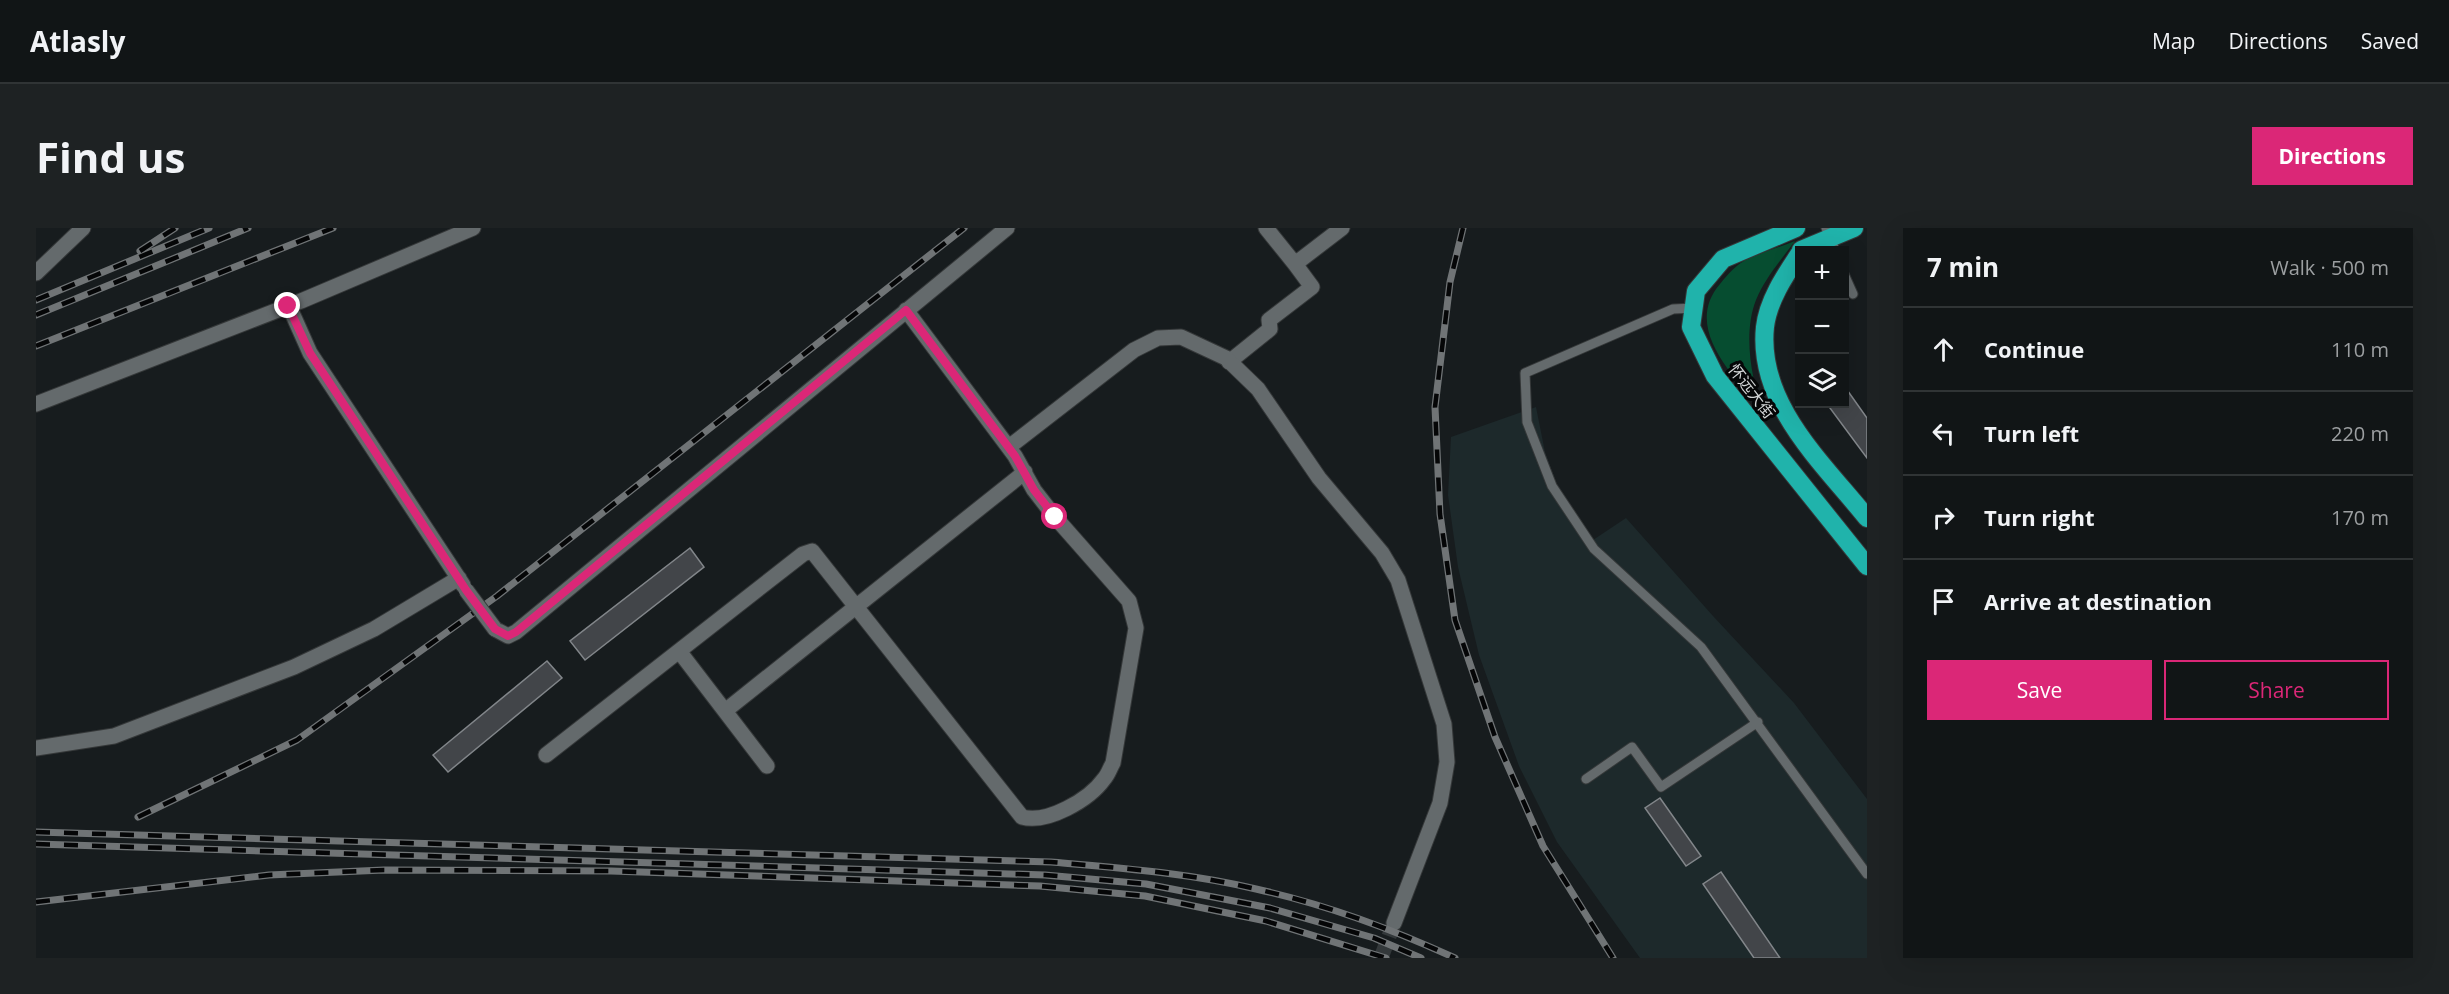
<!DOCTYPE html>
<html lang="en">
<head>
<meta charset="utf-8">
<style>
	body { margin:0; font-family:"Open Sans","Noto Sans SC",sans-serif; background:#1e2223; color:#f1f3f6 }
	.controls { position:absolute; right:18px; top:18px; display:grid; overflow:hidden; border-radius:0px; box-shadow:0 6px 24px #0002 }
	.controls button { width:54px; height:54px; display:grid; place-items:center; padding:0; border:0; border-bottom:2px solid #303435; background:#111516; color:#f1f3f6; font:30px sans-serif }
	.stop { position:absolute; width:18px; height:18px; margin:-14px; border:4px solid #db2777; border-radius:50%; background:#fff }
	.stop.end { background:#db2777; border-color:#fff; box-shadow:0 2px 6px #0008 }
	.list { margin:0; padding:0; list-style:none }
	h2 { display:flex; justify-content:space-between; align-items:center; height:78px; margin:0; padding:0 24px; font-size:26px }
	h2 small { font-size:20px; font-weight:400; color:#9c9fa1 }
	.list li { display:grid; grid-template-columns:39px 1fr auto; gap:18px; align-items:center; box-sizing:border-box; height:84px; padding:0 24px; border-top:2px solid #303435 }
	.list b { display:block; font-size:22px; white-space:nowrap }
	.list em { font-size:20px; font-style:normal; color:#9c9fa1 }
	.actions { display:flex; gap:12px; padding:18px 24px }
	.actions a { flex:1; padding:14px 0; border:2px solid #db2777; border-radius:0px; text-align:center; font-size:21px; color:#db2777 }
	.actions .main { background:#db2777; color:#fff }
	.icon { flex:none; width:33px; height:33px; fill:none; stroke:currentColor; stroke-width:2; stroke-linecap:round; stroke-linejoin:round }
	.map { position:relative; flex:none; width:1831px; height:730px; overflow:hidden; border-radius:0px }
	header { display:flex; align-items:center; gap:36px; box-sizing:border-box; height:84px; padding:0 30px; background:#111516; border-bottom:2px solid #303435 }
	header strong { font-size:28px }
	nav { display:flex; gap:33px; margin-inline-start:auto; font-size:21px }
	.intro { display:flex; align-items:center; justify-content:space-between; box-sizing:border-box; height:144px; padding:0 36px }
	h1 { margin:0; font-size:42px }
	.button { padding:15px 27px; border-radius:0px; background:#db2777; color:#fff; font-size:21px; font-weight:700 }
	main { display:flex; gap:36px; padding:0 36px }
	aside { flex:1; background:#111516; border-radius:0px; box-shadow:0 6px 24px #0002 }
	.map>svg:first-child { display:block }
	.built { fill:#1d292b }
	.green { fill:#064d30 }
	.building { fill:#424549; stroke:#82868a; stroke-width:1.5 }
	.lines { fill:none; stroke-linecap:round; stroke-linejoin:round }
	.secondary-tunnel { stroke:#33383a; stroke-width:15; stroke-dasharray:15 8; stroke-linecap:butt }
	.lane-casing { stroke:#353839; stroke-width:11 }
	.street-casing { stroke:#353839; stroke-width:17 }
	.secondary-casing { stroke:#353839; stroke-width:17 }
	.highway-casing { stroke:#353839; stroke-width:20 }
	.lane { stroke:#646a6c; stroke-width:9 }
	.street { stroke:#646a6c; stroke-width:15 }
	.secondary { stroke:#646a6c; stroke-width:15 }
	.highway { stroke:#20b3ab; stroke-width:18 }
	.rail-casing { stroke:#707476; stroke-width:7 }
	.rail { stroke:#050607; stroke-width:4.5; stroke-dasharray:14; stroke-linecap:butt }
	.street-bridge-casing { stroke:#353839; stroke-width:17; stroke-linecap:butt }
	.street-bridge { stroke:#646a6c; stroke-width:15 }
	.route { stroke:#db2777; stroke-width:8 }
	.labels { text-anchor:middle; dominant-baseline:central; stroke-width:6; stroke-linejoin:round; paint-order:stroke }
	.street-label { font-size:16px; fill:#d2d5d6; stroke:#050607 }
</style>
</head>
<body>
<header>
<strong>Atlasly</strong>
<nav><a>Map</a><a>Directions</a><a>Saved</a></nav>
</header>
<div class="intro"><h1>Find us</h1><a class="button">Directions</a></div>
<main>
<div class="map">
<svg width="1831" height="730" viewBox="0 0 1831 730">
	<rect width="100%" height="100%" fill="#171c1e"/>
	<!-- built -->
	<path class="built" d="M1500 179 1509 224 1523 262 1557 312 1590 290 1677 388 1758 475 1831 571V730H1604L1521 614 1483 538 1443 427 1422 339 1412 267 1415 209Z"/>
	<!-- green -->
	<path class="green" d="M1759 13C1745 32 1729 50 1720 72 1707 105 1715 151 1727 183 1699 150 1646 100 1684 56 1692 46 1700 37 1711 31 1726 24 1744 19 1759 13Z"/>
	<!-- building -->
	<path class="building" d="M1809 159 1831 190V230L1791 176H1809Z
		M654 320 668 339 549 432 534 413Z
		M511 433 526 450 412 544 397 527Z
		M1624 570 1665 628 1650 638 1609 580Z
		M1685 644 1744 730H1718L1667 656Z"/>
	<g class="lines">
		<!-- secondary-tunnel -->
		<path class="secondary-tunnel" d="M1345 730 1358 695"/>
		<defs>
			<path id="lane" d="M1790 0 1799 22
				M1808 46 1817 66
				M1658 80 1637 81 1489 145 1491 194 1516 258 1558 321 1665 419 1831 646
				M1550 551 1596 519 1625 559 1722 494"/>
			<path id="street" d="M1230 0 1259 36
				M0 45 47 0
				M253 78 274 125 427 357
				M1193 134 1234 101 1233 92 1276 59 1259 36 1306 0
				M0 176 265 73 437 0
				M459 401 472 408 480 404 971 0
				M643 423 731 538
				M689 483 989 244
				M0 520 78 508 258 439 338 401 423 350
				M510 527 767 326 776 323 986 589C1011 596 1053 572 1068 551 1072 547 1074 540 1077 535L1100 400 1093 373 1019 289 998 262 979 228 870 82"/>
			<path id="secondary" d="M973 219 1098 122 1122 110 1145 109 1190 130 1222 161 1283 250 1346 325 1362 352 1408 496 1411 534 1404 575 1358 695"/>
			<path id="highway" d="M1760 0 1687 31 1660 63 1655 99 1679 148 1831 338
				M1765 22 1818 0
				M1764 25C1750 46 1732 72 1729 99 1721 176 1787 235 1831 290"/>
		</defs>
		<!-- lane casing -->
		<use href="#lane" class="lane-casing"/>
		<!-- street casing -->
		<use href="#street" class="street-casing"/>
		<!-- secondary casing -->
		<use href="#secondary" class="secondary-casing"/>
		<!-- highway casing -->
		<use href="#highway" class="highway-casing"/>
		<!-- lane -->
		<use href="#lane" class="lane"/>
		<!-- street -->
		<use href="#street" class="street"/>
		<!-- secondary -->
		<use href="#secondary" class="secondary"/>
		<!-- highway -->
		<use href="#highway" class="highway"/>
		<defs>
			<path id="rail" d="M1427 0 1414 54 1399 179 1404 286 1419 392 1459 509 1507 618 1577 730
				M104 23 139 0
				M0 72 173 0
				M0 87 212 0
				M0 118 297 0
				M102 589 261 512 461 368 928 0
				M0 604 1015 634C1084 640 1153 645 1220 661 1288 676 1356 701 1419 730
				M0 616 1009 647 1110 656 1234 680 1338 710 1385 730
				M0 674 233 647 348 642 575 643 1004 658 1109 668 1230 693 1350 730"/>
		</defs>
		<!-- rail casing -->
		<use href="#rail" class="rail-casing"/>
		<!-- rail -->
		<use href="#rail" class="rail"/>
		<defs>
			<path id="street-bridge" d="M430 362 459 401"/>
		</defs>
		<!-- street-bridge casing -->
		<use href="#street-bridge" class="street-bridge-casing"/>
		<!-- street-bridge -->
		<use href="#street-bridge" class="street-bridge"/>
	</g>
	<g class="lines">
		<!-- route -->
		<path class="route" d="M252 78 274 125 430 362 459 401 472 408 480 404 870 82 979 228 998 262 1019 289"/>
	</g>
	<g class="labels">
		<!-- street labels -->
		<g class="street-label">
			<text transform="translate(1716 163) rotate(52)">怀远大街</text>
		</g>
	</g>
</svg>
<div class="controls">
<button>+</button>
<button>−</button>
<button><svg class="icon" aria-label="layers" viewBox="0 0 24 24"><path d="M12 4l9 5-9 5-9-5zM3 14l9 5 9-5"/></svg></button>
</div>
<div class="stop" style="left:1019px;top:289px"></div>
<div class="stop end" style="left:252px;top:78px"></div>
</div>
<aside>
<h2>7 min<small>Walk · 500 m</small></h2>
<ul class="list">
<li><svg class="icon" aria-label="ahead" viewBox="0 0 24 24"><path d="M12 20V5M6 11l6-6 6 6"/></svg><div><b>Continue</b></div><em>110 m</em></li>
<li><svg class="icon" aria-label="left" viewBox="0 0 24 24"><path d="M17 20v-9H6M10 6l-5 5 5 5"/></svg><div><b>Turn left</b></div><em>220 m</em></li>
<li><svg class="icon" aria-label="right" viewBox="0 0 24 24"><path d="M7 20v-9h11M14 6l5 5-5 5"/></svg><div><b>Turn right</b></div><em>170 m</em></li>
<li><svg class="icon" aria-label="arrive" viewBox="0 0 24 24"><path d="M6 21V4h12l-3 4 3 4H6"/></svg><div><b>Arrive at destination</b></div></li>
</ul>
<div class="actions"><a class="main">Save</a><a>Share</a></div>
</aside>
</main>
</body>
</html>
